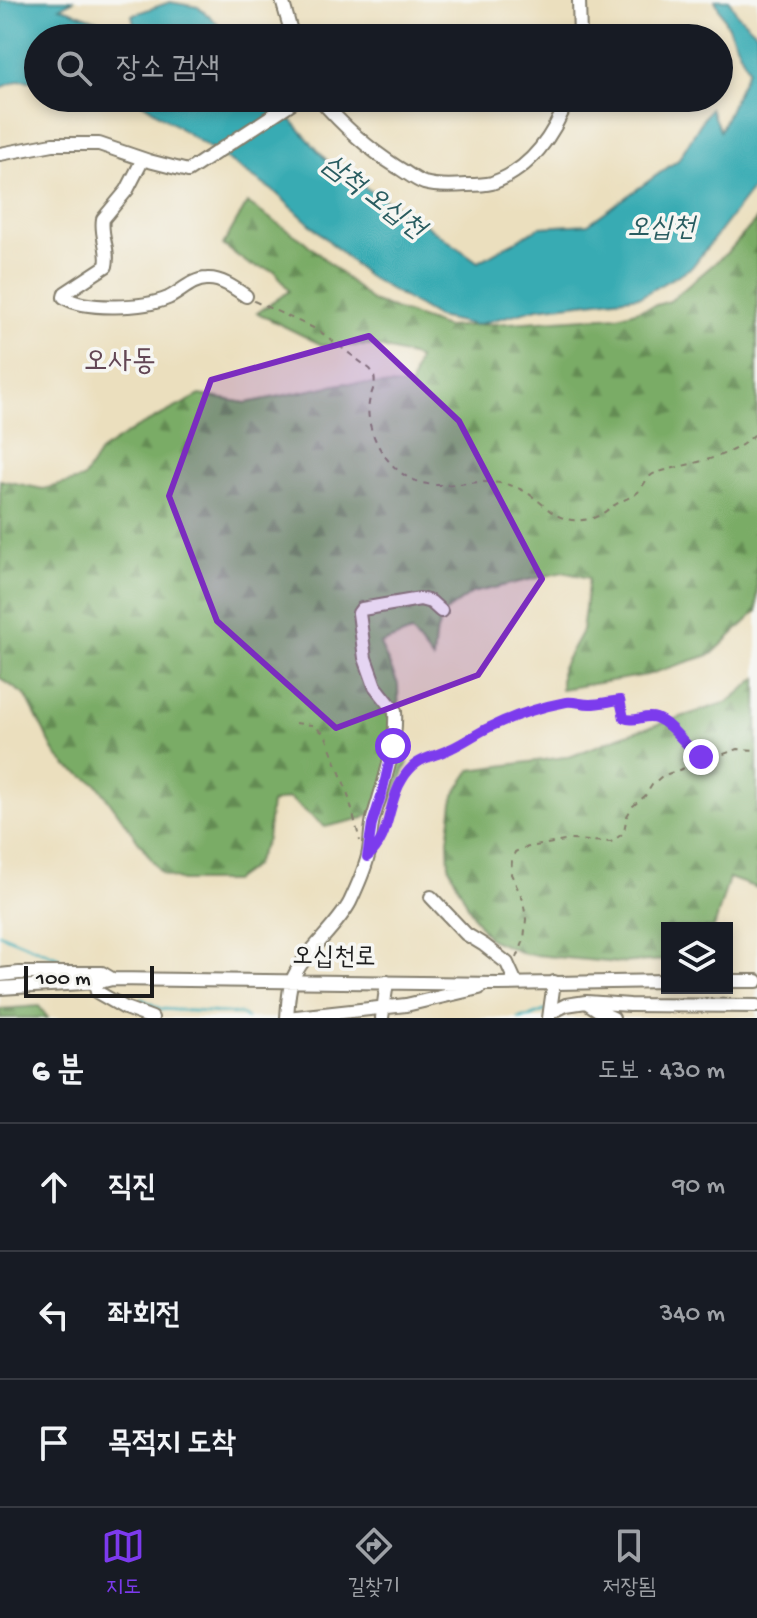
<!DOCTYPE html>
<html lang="ko">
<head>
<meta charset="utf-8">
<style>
	body { margin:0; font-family:"Gochi Hand","Poor Story",sans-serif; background:#242831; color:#f1f3f6 }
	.controls { position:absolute; right:24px; bottom:24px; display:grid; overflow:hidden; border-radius:0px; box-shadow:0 4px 12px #0003 }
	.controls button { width:72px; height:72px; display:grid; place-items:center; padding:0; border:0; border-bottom:2px solid #363941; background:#171b24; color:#f1f3f6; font:40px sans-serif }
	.scale { position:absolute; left:24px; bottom:20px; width:130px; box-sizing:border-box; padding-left:8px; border:4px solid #1c1c1c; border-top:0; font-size:22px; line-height:28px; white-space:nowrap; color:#1c1c1c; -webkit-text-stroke:6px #f6f6f2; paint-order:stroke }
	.stop { position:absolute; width:24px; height:24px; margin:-18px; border:6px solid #7c3aed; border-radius:50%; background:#fff }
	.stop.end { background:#7c3aed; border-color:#fff; box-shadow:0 2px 8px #0008 }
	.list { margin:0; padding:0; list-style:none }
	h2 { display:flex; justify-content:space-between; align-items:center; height:104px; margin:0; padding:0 32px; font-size:34px }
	h2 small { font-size:26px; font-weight:400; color:#9ea1a6 }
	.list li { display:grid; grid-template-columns:52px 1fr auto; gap:24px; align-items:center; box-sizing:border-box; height:128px; padding:0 32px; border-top:2px solid #363941 }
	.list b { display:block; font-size:30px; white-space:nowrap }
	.list em { font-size:26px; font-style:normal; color:#9ea1a6 }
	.icon { flex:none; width:44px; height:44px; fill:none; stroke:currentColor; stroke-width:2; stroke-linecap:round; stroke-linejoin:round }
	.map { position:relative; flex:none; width:757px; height:1018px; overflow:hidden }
	.search { position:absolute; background:#171b24; box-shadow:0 4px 12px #0003; left:24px; right:24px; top:24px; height:88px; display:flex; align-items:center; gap:20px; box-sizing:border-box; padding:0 28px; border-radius:44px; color:#9ea1a6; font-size:30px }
	.sheet { height:488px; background:#171b24 }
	nav { display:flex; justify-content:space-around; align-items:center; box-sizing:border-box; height:112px; border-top:2px solid #363941; background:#171b24; font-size:22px; color:#9ea1a6 }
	nav a { display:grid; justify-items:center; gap:4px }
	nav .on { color:#7c3aed }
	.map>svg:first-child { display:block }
	.forest { fill:url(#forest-firs); stroke:#4b6441; stroke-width:2 }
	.water { fill:#39abb3; stroke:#2a6468; stroke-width:2 }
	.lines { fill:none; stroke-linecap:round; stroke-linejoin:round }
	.stream { stroke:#39abb3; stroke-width:3 }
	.minor-casing { stroke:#847e6d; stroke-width:16 }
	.path { stroke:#847e6d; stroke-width:2; stroke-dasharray:6 6; stroke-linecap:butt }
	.minor { stroke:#fff; stroke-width:12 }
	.route { stroke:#7c3aed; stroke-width:10 }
	.marked { fill:#7b2cbf; fill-opacity:0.2; stroke:#7b2cbf; stroke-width:6; stroke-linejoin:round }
	.labels { text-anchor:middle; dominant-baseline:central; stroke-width:7; stroke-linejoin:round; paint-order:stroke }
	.street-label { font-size:26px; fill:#1c1c1c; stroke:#f6f6f2 }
	.water-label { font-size:28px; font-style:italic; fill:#295c60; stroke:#f6f6f2 }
	.quarter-label { font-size:30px; fill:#634755; stroke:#f6f6f2 }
</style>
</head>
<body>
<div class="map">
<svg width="757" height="1018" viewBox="0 0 757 1018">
	<defs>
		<pattern id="forest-firs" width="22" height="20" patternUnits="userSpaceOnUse" patternTransform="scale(2)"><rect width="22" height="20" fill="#7aac66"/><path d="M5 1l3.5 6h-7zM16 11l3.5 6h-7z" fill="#638b53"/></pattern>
	</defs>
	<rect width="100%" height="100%" fill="#f6f6f2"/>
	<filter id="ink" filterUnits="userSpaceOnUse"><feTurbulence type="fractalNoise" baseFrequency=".0125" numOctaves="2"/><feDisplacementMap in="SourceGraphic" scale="16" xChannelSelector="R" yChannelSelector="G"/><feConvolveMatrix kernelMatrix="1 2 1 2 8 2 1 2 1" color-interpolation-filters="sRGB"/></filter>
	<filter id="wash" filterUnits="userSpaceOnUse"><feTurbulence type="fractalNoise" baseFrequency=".006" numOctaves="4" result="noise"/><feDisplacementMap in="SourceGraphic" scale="32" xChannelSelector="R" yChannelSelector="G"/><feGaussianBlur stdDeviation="1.8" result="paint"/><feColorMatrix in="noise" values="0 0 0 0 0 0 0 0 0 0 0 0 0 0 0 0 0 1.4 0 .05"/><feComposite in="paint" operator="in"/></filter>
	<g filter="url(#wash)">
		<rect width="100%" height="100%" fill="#ebdfbe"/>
		<!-- forest -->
		<path class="forest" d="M247 203 304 241 372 301 446 327 618 316 670 301 729 251 757 219V611L712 654 647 675 561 689V669L582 631 589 578 563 572 472 593 443 614 435 637 433 660 411 632 380 644 398 684 399 725 405 734 408 763 391 801 364 818 325 827 289 798 271 803 267 839 254 866 233 881H182L162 874 97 784 68 767 56 755 26 696 0 678V480L43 489 83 479 101 451 136 428 200 395 246 403 345 383 411 386 418 358 375 346 322 345 257 313 289 291 275 271 250 265 223 245Z
			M757 678V888L729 878 714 928H667V960L618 963 525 954 489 939 473 916 449 867 448 840 454 795 471 770 572 756 624 735 728 702Z
			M39 1006 48 1018H0V1009Z"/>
		<!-- water -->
		<path class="water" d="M0 0H74L60 7 136 34 132 15 170 2 198 7 230 34V38H38V82L20 80 0 88Z
			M715 0H729L737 14 757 33V183L692 267 641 296 538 308 475 325 437 317 366 275 275 192 135 98H269L294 123 334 169 415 217 478 262 540 227 588 224 678 160 710 108 720 131 748 69Z"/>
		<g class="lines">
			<!-- stream -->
			<path class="stream" d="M0 934 59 958
				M142 999 161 1009 240 1014 247 1018
				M518 1018 531 1016 547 1010"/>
		</g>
	</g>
	<g filter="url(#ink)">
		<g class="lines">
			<defs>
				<path id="minor" d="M282 0 293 38
					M579 0 580 38
					M319 98C342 125 367 148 397 167 406 172 415 180 424 183 437 187 454 186 467 185 475 185 484 185 492 183 530 170 554 135 568 98
					M0 154 53 144H99L149 161 188 171 299 98
					M143 159 127 190 103 219C100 235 110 250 106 266L65 293 64 297C85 311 145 308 168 298 181 292 192 279 207 279 221 278 236 289 246 296
					M431 897 466 934 484 945 507 963 516 983
					M0 975 19 973H102L112 979
					M727 981H757
					M95 982 97 992 125 1008 152 1018
					M0 988 100 982 112 979 498 984 667 981
					M586 1002 630 1005 757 1006
					M550 1013 566 1005 586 1002 604 1014 613 1018
					M287 1018C288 1006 288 992 292 981 301 955 336 929 350 902 357 887 364 872 368 856 371 844 370 831 373 819 383 785 397 747 395 711L375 686 365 658 359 613 362 609 420 599 431 602 441 611
					M287 1018 406 1005 479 988
					M382 1018 387 982
					M549 1018 554 982"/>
			</defs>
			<!-- minor casing -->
			<use href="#minor" class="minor-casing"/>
			<!-- path -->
			<path class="path" d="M254 301 318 330 370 369C380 381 371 390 369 403 366 420 374 441 384 455 426 512 471 466 520 489 548 502 552 526 590 519 603 516 610 506 622 501 627 498 633 497 638 492 644 486 645 479 653 474 688 462 730 461 757 432
				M295 723 312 725 325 734 347 791 360 841
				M382 838 393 798 400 783 410 768 419 760 453 748 492 726 541 709 574 701 590 704 620 700 622 703V714L628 721C637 720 645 715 653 718 675 723 685 752 709 759
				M517 958 524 940 526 919 523 900 511 874 512 860 515 852 523 848 570 840 611 842 621 835 624 831 627 816 633 806 645 796 652 785 662 776 738 749 757 750"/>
			<!-- minor -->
			<use href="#minor" class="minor"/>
		</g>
	</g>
	<g class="lines" filter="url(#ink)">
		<!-- route -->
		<path class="route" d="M393 746 382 793 372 824 367 857C391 839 387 803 402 780 416 756 430 759 452 748 465 742 477 733 490 727 513 716 540 707 566 702 575 701 581 704 590 704 599 704 611 701 620 700L624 718C635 723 644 714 656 718 674 725 685 747 701 757"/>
	</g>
	<!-- marked area -->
	<path class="marked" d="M369 336 459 421 542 579 478 675 336 728 217 621 169 496 211 380Z"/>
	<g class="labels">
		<!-- street labels -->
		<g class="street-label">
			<text transform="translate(334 959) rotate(1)">오십천로</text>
		</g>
		<!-- water labels -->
		<g class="water-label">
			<text transform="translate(373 198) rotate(37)">삼척 오십천</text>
			<text x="661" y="229">오십천</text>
		</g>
		<!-- quarter labels -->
		<g class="quarter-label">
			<text x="120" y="363">오사동</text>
		</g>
	</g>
</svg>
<div class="controls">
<button><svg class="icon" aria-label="layers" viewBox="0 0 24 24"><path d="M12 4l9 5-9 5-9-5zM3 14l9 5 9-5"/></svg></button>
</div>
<div class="scale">100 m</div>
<div class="stop" style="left:393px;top:746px"></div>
<div class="stop end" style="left:701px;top:757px"></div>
<div class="search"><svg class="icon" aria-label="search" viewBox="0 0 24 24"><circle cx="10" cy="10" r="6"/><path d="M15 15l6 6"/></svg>장소 검색</div>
</div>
<section class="sheet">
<h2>6 분<small>도보 · 430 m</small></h2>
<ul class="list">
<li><svg class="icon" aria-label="ahead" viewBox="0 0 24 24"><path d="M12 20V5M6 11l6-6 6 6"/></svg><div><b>직진</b></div><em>90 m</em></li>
<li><svg class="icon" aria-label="left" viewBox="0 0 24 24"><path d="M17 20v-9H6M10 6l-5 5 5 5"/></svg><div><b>좌회전</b></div><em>340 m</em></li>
<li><svg class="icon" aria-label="arrive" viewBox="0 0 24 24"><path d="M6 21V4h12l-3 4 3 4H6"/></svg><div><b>목적지 도착</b></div></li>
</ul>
</section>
<nav>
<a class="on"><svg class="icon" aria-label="map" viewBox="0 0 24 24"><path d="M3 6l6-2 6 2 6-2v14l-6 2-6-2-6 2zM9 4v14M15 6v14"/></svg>지도</a>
<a><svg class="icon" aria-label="directions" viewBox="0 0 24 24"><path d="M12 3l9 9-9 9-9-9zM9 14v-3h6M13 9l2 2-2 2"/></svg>길찾기</a>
<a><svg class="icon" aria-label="saved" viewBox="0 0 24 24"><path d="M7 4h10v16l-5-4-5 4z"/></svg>저장됨</a>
</nav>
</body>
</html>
